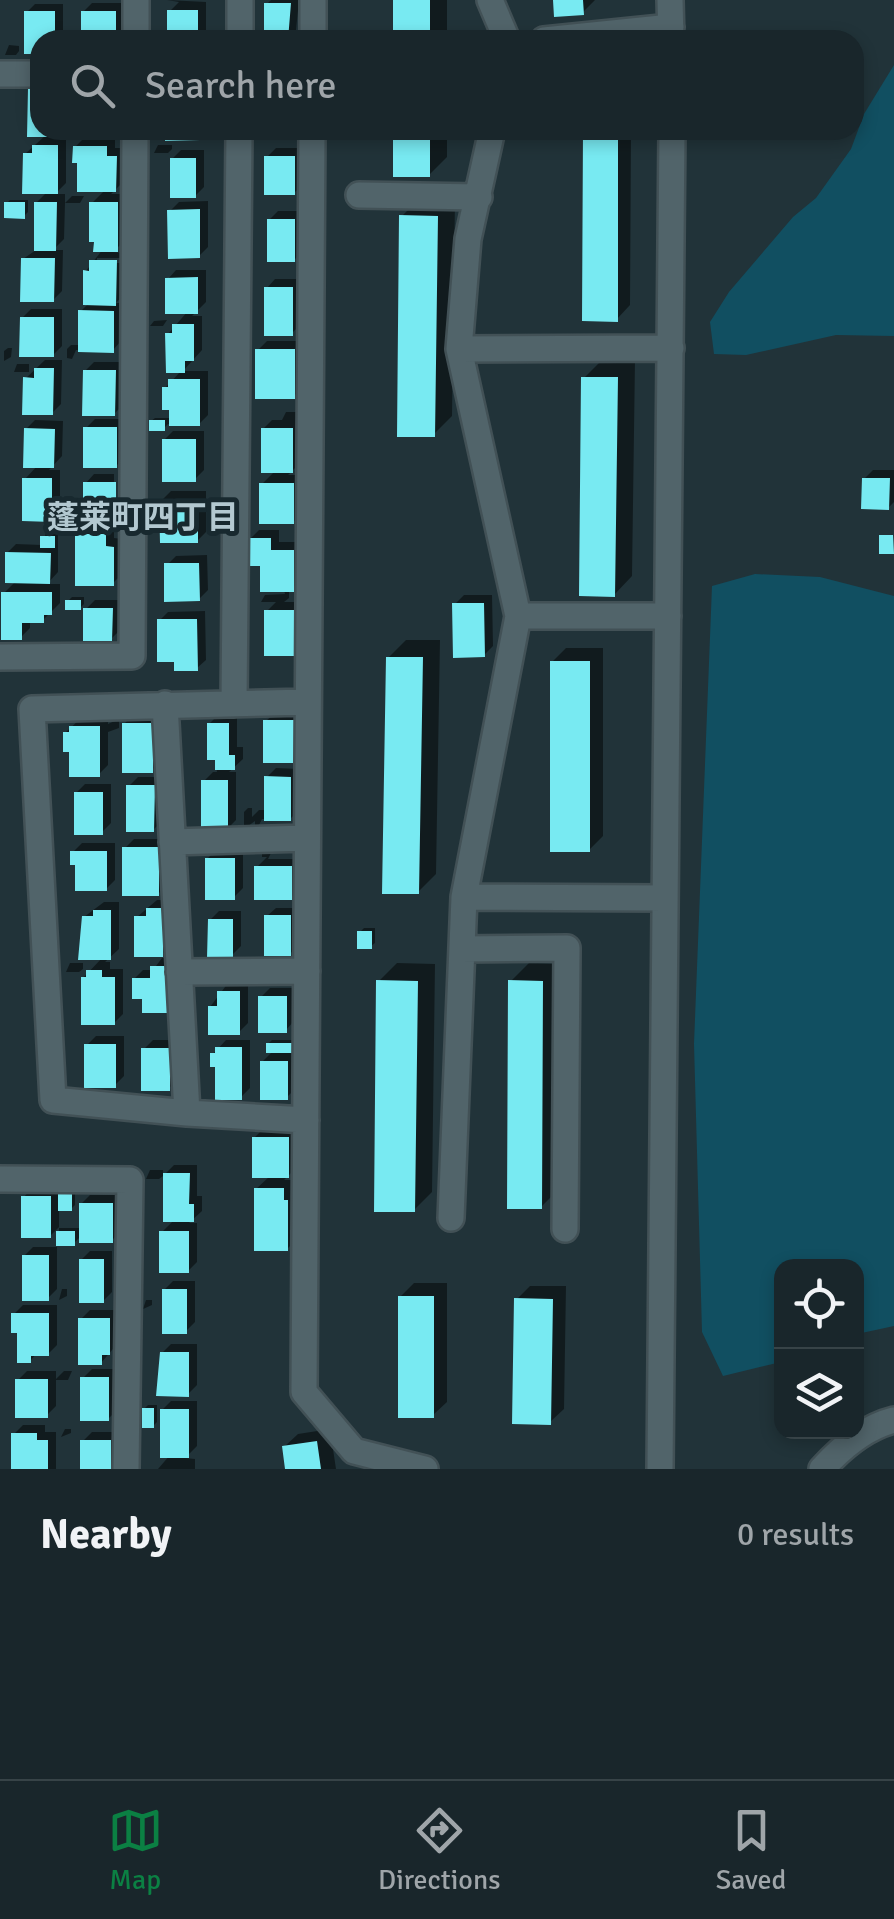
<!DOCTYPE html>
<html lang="en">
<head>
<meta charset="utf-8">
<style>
	body { margin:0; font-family:Signika,"Noto Sans JP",sans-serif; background:#263237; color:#f1f3f6 }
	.controls { position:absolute; right:30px; bottom:30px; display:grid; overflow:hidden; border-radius:20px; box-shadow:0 5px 15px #0003 }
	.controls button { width:90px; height:90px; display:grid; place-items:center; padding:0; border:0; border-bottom:2px solid #374347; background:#19262b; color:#f1f3f6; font:50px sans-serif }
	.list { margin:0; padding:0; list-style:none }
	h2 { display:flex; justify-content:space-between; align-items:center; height:130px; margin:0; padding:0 40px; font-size:42px }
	h2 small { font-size:32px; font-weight:400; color:#9fa5a9 }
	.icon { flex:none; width:55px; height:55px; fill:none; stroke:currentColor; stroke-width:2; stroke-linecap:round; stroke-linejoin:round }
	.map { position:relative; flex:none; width:894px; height:1469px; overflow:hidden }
	.search { position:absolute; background:#19262b; box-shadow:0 5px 15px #0003; left:30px; right:30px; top:30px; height:110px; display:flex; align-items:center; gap:25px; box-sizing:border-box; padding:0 35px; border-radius:30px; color:#9fa5a9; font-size:38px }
	.sheet { height:310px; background:#19262b }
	nav { display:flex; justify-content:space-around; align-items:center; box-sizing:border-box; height:140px; border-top:2px solid #374347; background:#19262b; font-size:28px; color:#9fa5a9 }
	nav a { display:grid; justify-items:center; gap:5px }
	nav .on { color:#0b8043 }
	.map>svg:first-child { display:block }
	.green { fill:#114f61 }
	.shadow { fill:#0007 }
	.building { fill:#78eaf2 }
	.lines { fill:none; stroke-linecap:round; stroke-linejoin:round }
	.minor-casing { stroke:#425156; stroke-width:30 }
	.minor { stroke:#51646a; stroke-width:25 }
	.labels { text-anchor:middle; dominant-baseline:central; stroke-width:10; stroke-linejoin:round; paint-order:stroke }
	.neighbourhood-label { font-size:32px; font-weight:bold; fill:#b3c8d0; stroke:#18292f }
</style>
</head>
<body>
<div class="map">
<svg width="894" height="1469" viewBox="0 0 894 1469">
	<rect width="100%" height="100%" fill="#213339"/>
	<!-- green -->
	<path class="green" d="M894 65V336L836 335 746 355 714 354 710 322 729 292 793 217 816 198 851 149 864 114Z
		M755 574 820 577 894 596V1326L857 1334 856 1266H782L781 1362 723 1376 702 1332 694 1044 712 586Z"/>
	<!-- shadow -->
	<path class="shadow" d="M167 0 206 2V40H170V11L179 2Z
		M271 0H299L295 40H267V4Z
		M396 0H447V40H396Z
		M556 0H595L583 12Z
		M92 3H124V40H83V12Z
		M35 4H63V40H40V52L26 13Z
		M9 45 19 46V51L16 55H5Z
		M39 80 40 130H58L51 137H66V183L55 194H65V203L72 196H84L80 203H65L64 239 53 250H63L62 291 53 300 23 259 36 250V203L47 192 25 154 46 135 30 134V89Z
		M89 130H122L115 136V148H125L124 181 111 194H126L125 240 113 252 125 253V258H97V263H125L124 294 116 303H122L121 341 113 350H76L72 359 67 358V349L71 345H80L81 311 89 303 86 271 103 249 92 203 105 190 80 160 75 147 84 138H89Z
		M396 130H447V157L429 175Z
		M585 130H631L630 305 617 319Z
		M158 145H172V149L168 153H154Z
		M276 148H303V184L294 193 267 157Z
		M181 150H204V187L195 196 172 159Z
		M420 198 455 199 452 416 434 434 402 216Z
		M10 200H28V212L24 216 7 203Z
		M208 201V247L199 256 170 211 179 202Z
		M278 211H303V251L294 260 269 220Z
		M176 270H206V302L192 316H202V350L183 371H208V415L199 424H168L164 428 151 421 155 418H171L165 388 181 371 168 334 188 311 168 279Z
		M275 279H301V324L292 333 267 288Z
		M31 309H62V346L53 355 22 318Z
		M167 320 163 326H150L154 321Z
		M267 341H303V387L294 396 258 350Z
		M8 348H12L11 357 4 361V351Z
		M45 360H62L61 404 52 413 25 379Z
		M602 360H635L632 576 614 595 584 378Z
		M94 362H124L123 405 114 414 85 371Z
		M17 364H29V372H14Z
		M286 412H299L301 462 288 475H302V513L293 522 262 484 275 471 263 429 272 420H282Z
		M95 419H125V457L116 466 86 428Z
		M35 420 63 421 62 456 49 470H60V510L51 519 25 479 38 465 26 429Z
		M173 431H204V470L195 479 164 440Z
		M873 470H894V502L888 508 864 479Z
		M94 474H114V523H119V474H124V519L114 529V538L122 539V574L113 583 77 535 86 527H96L86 483Z
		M171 491H206V532L197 541 162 500Z
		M259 530H279V542H302V581L289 590V598L284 602H302V644L293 653 267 611 276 602H261L265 595 285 594 284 590 263 564 250 539Z
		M46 533H58V572L47 584H60V603L43 620H30V628L21 637 4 593 16 581 7 553 16 544 42 545Z
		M207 555 208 590 199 599 167 565 176 556Z
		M464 595H492L493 646 484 655 455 604Z
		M72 597H84V604L80 608 68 601Z
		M95 600H121L120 630 111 639 86 609Z
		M205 611 206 660 197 668 176 659 160 620 168 612Z
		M406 640H440L436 874 418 892 388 658Z
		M566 648H603V836L589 850 552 662Z
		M275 713H302V751L293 760 266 721Z
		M133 715H160V761L152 770 124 724Z
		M218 715H237V747H243V759L229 772H236V820L227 829 204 781 213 772H217L209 724Z
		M81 718H108V724L119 719V728L108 732V765L99 774 72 750 65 733Z
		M276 768 299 769V810L290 819H262L259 825H255V821L244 829V812L248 808H252V817L259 810H267V777Z
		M138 777H162V821L153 830 129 786Z
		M85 784H111V823L102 832 76 793Z
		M134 839H167V885L158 894 125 848Z
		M82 843H115V880L106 889 77 862 73 852Z
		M274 847 268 859H300V888L291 897 256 868 267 857H262V851Z
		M216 850H243V888L234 897 207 859Z
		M157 900H171V945L162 954 137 917Z
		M104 902H119V949L105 962H110V969H123V1014L114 1023 83 978 102 958 84 917Z
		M276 908H298V945L290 954 267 916Z
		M219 911H241V946L232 955 210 920Z
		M364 928H375V943L371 946 360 932Z
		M162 958H176V1001L167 1010 145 997 134 979 143 970H153Z
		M70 963H83V969L79 972H66Z
		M397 963 435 964 432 1192 414 1210 379 981Z
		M529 963 560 964 559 1189 541 1207 511 981Z
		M228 983H248V1023L239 1032 210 1007Z
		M270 988H294V1021L286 1030 261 997Z
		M96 1036H124V1076L115 1085 87 1045Z
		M153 1040H178V1079L169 1088 144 1049Z
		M226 1040H250V1088L241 1097 213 1054Z
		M272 1040H295V1047L288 1053H296V1088L287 1097 262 1062 274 1050 268 1044Z
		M263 1129H297V1167L284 1180H292V1192H296V1240L287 1249 256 1189 270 1176 254 1138Z
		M174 1165H197V1196H202V1211L189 1223H197V1262L188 1271 162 1232 174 1220 165 1174Z
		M150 1170H163V1176L159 1179H146Z
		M32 1188H59V1197L64 1192H75V1205L71 1209H59V1228H81V1204L90 1195H121V1231L112 1240 81 1236 74 1243H59V1227L50 1236 24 1197Z
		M33 1247H57V1289L48 1298 24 1256Z
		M90 1251H112V1292L103 1301 81 1260Z
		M173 1281H195V1322L186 1331 164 1290Z
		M414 1283H447V1402L433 1415 400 1297Z
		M530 1286H566L564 1409 550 1422 517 1299Z
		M62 1289H67V1296L59 1300Z
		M146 1300H152V1305L143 1309Z
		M23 1305H57V1345L48 1354 37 1353 30 1361 14 1314Z
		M90 1310H118V1343L101 1363 81 1319Z
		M171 1344H197V1385L188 1394 162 1353Z
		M92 1369H117V1410L108 1419 83 1378Z
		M27 1371H56V1379L64 1371H72L68 1380H56V1406L47 1415 18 1380Z
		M171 1401H197V1446L185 1458 195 1459V1469H158L170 1455 162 1410Z
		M148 1405H157V1422L153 1426 144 1409Z
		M23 1425H45V1432H56V1469H14V1434Z
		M65 1429H71V1433L61 1437Z
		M330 1429 336 1469H287L284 1447 298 1434Z
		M92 1432H119V1458L110 1467 83 1441Z"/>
	<!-- building -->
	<path class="building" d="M393 0H430V40H393Z
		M553 0H583L584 15 554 17Z
		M264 3H291L288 40H264Z
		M167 10H198V40H167Z
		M24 11H55V40H40V54H24Z
		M81 11H116V40H81Z
		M28 88H40V130H54V137H27Z
		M87 130H118V138H87Z
		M165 130H200V140L165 141Z
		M265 130H292V139H265Z
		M393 130H430V177H393Z
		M583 130H618V322L582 321Z
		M32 145H58V194H22L23 153H32Z
		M73 146H107V156H117L116 192H77V163H72Z
		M264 156H295V195H264Z
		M170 158H196V198H170Z
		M4 202H25V219L4 218Z
		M34 202H57L56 251H34Z
		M89 202H118V252H93L94 242H89Z
		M200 209V258L168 259 167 210Z
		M399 215 438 216 435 437H397Z
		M267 219H295V262H267Z
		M21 258H55L54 302H20Z
		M89 260H117L116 306 83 305V270L89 271Z
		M198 277V314H165V278Z
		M264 287H293V336H264Z
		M78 310 114 311V353L78 352Z
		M20 317H54V357H19Z
		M172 324H194V361H185V373H166L165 333H172Z
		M255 349H295V399H255Z
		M34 368H54L53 415H22L23 377 34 378Z
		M83 370H116L115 416H82Z
		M581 377H618L615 597 579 596Z
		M168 379H200V426H169V410H162V387H168Z
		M149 420H165V431H149Z
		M83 427H117V468H83Z
		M24 428 55 429 54 468H23Z
		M261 428H293V473H261Z
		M162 439H196V482H162Z
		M22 478H52V522L22 521Z
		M862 478H890L889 510 861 509Z
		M83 482H116V531H93V524H83Z
		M259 483H294V524H259Z
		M159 499H198V543H160Z
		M75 534H106V546L114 547V586H75Z
		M879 535H893L894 554H879Z
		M40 536H55V548H40Z
		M248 538H271V550H294V592H260V566H248Z
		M5 552 51 553 50 584 5 583Z
		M164 563H199L200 601 164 602Z
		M1 592H52V615H44V623H22V640H1Z
		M65 600H81V610H65Z
		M452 603H484L485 657 453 658Z
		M83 608H113L112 641H83Z
		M264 610H294V656H264Z
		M157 619H197L198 671H174V662H157Z
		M386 657H423L419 894H382Z
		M550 661H590V852H550Z
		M263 720H295L294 763H263Z
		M122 723H153V773H122Z
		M207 723H229V755H235V770H215V760H207Z
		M69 726H100V777H69V752H63V732H69Z
		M264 776 291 777V821H264Z
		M201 780H228V832H201Z
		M126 785H155L154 832H126Z
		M74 792H103V835H74Z
		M122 847H159V896H122Z
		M70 851H107V891H75V865H70Z
		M205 858H235V900H205Z
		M254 866H292V900H254Z
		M146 908H163V957H134V916H146Z
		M93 910H111V960H78L82 916H93Z
		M264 915H291V956H264Z
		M208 919H233V958H207Z
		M357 931H372V949H357Z
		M150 966H168V1013H142V999H132V978H150Z
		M86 970H102V977H115V1025H81V977H86Z
		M376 980 418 981 415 1212H374Z
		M508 980 543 981 542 1209H507Z
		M217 991H240V1035H208V1006H217Z
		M258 996H287V1033H258Z
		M266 1043H292V1053H266Z
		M84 1044H116V1088H84Z
		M215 1047H242V1100H215V1067H210V1053H215Z
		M141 1048H170V1091H141Z
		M260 1061H288V1100H260Z
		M252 1137H289V1178H252Z
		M163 1173H190L189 1204H194V1222H163Z
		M254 1188H284V1200H288V1251H254Z
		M58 1194H72V1211H58Z
		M21 1196H51V1238H21Z
		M79 1203H113V1243H79Z
		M56 1231H75V1246H56Z
		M159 1231H189V1273H159Z
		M22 1255H49V1301H22Z
		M79 1259H104V1303H79Z
		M162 1289H187V1334H162Z
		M398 1296H434V1418H398Z
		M514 1298 553 1299 551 1425 512 1424Z
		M11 1313H49V1356H31V1363H17V1333H11Z
		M78 1318H110V1355H102V1365H78Z
		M160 1352H189V1397L156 1396Z
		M80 1377H109V1421H80Z
		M15 1379H48V1418H15Z
		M142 1408H154V1428H142Z
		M160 1409H189V1458H160Z
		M11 1433H37V1440H48V1469H11Z
		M80 1440H111V1469H80Z
		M317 1441 321 1469H285L282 1446Z"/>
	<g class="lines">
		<defs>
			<path id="minor" d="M240 0V40
				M490 0 507 40
				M670 0 671 40
				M136 40V0
				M313 40V0
				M544 40 671 27
				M0 74H40
				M312 130 304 1392 354 1451 425 1469
				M359 195 479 197
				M459 349 671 348
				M518 616H668
				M0 657 132 656 135 130
				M165 704 187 1113
				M234 704 239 130
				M172 842 307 838
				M464 897 665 898
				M462 949 567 948 565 1229
				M179 972 307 971
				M306 1120 187 1113 53 1100 32 709 308 702
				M0 1179 130 1180 126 1469
				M451 1218 464 897 518 616 459 349 468 239 492 130
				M660 1469 672 130
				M822 1469C841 1448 866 1427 894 1420"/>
		</defs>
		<!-- minor casing -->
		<use href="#minor" class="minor-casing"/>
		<!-- minor -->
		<use href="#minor" class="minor"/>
	</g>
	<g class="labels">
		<!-- neighbourhood labels -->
		<g class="neighbourhood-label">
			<text x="143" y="517">蓬莱町四丁目</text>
		</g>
	</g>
</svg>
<div class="controls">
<button><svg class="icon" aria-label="locate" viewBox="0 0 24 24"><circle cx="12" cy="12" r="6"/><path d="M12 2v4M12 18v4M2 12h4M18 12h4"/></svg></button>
<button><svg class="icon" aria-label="layers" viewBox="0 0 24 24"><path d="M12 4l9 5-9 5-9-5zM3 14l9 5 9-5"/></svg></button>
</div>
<div class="search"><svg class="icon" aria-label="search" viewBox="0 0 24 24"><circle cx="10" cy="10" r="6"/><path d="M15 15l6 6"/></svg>Search here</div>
</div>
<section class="sheet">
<h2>Nearby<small>0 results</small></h2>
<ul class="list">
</ul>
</section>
<nav>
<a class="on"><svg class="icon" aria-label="map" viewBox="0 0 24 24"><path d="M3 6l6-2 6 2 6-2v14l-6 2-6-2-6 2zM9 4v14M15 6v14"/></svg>Map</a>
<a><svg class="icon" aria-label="directions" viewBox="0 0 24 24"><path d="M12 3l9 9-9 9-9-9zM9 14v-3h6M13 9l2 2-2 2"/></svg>Directions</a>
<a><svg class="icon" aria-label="saved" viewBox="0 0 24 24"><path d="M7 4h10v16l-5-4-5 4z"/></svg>Saved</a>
</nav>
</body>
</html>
